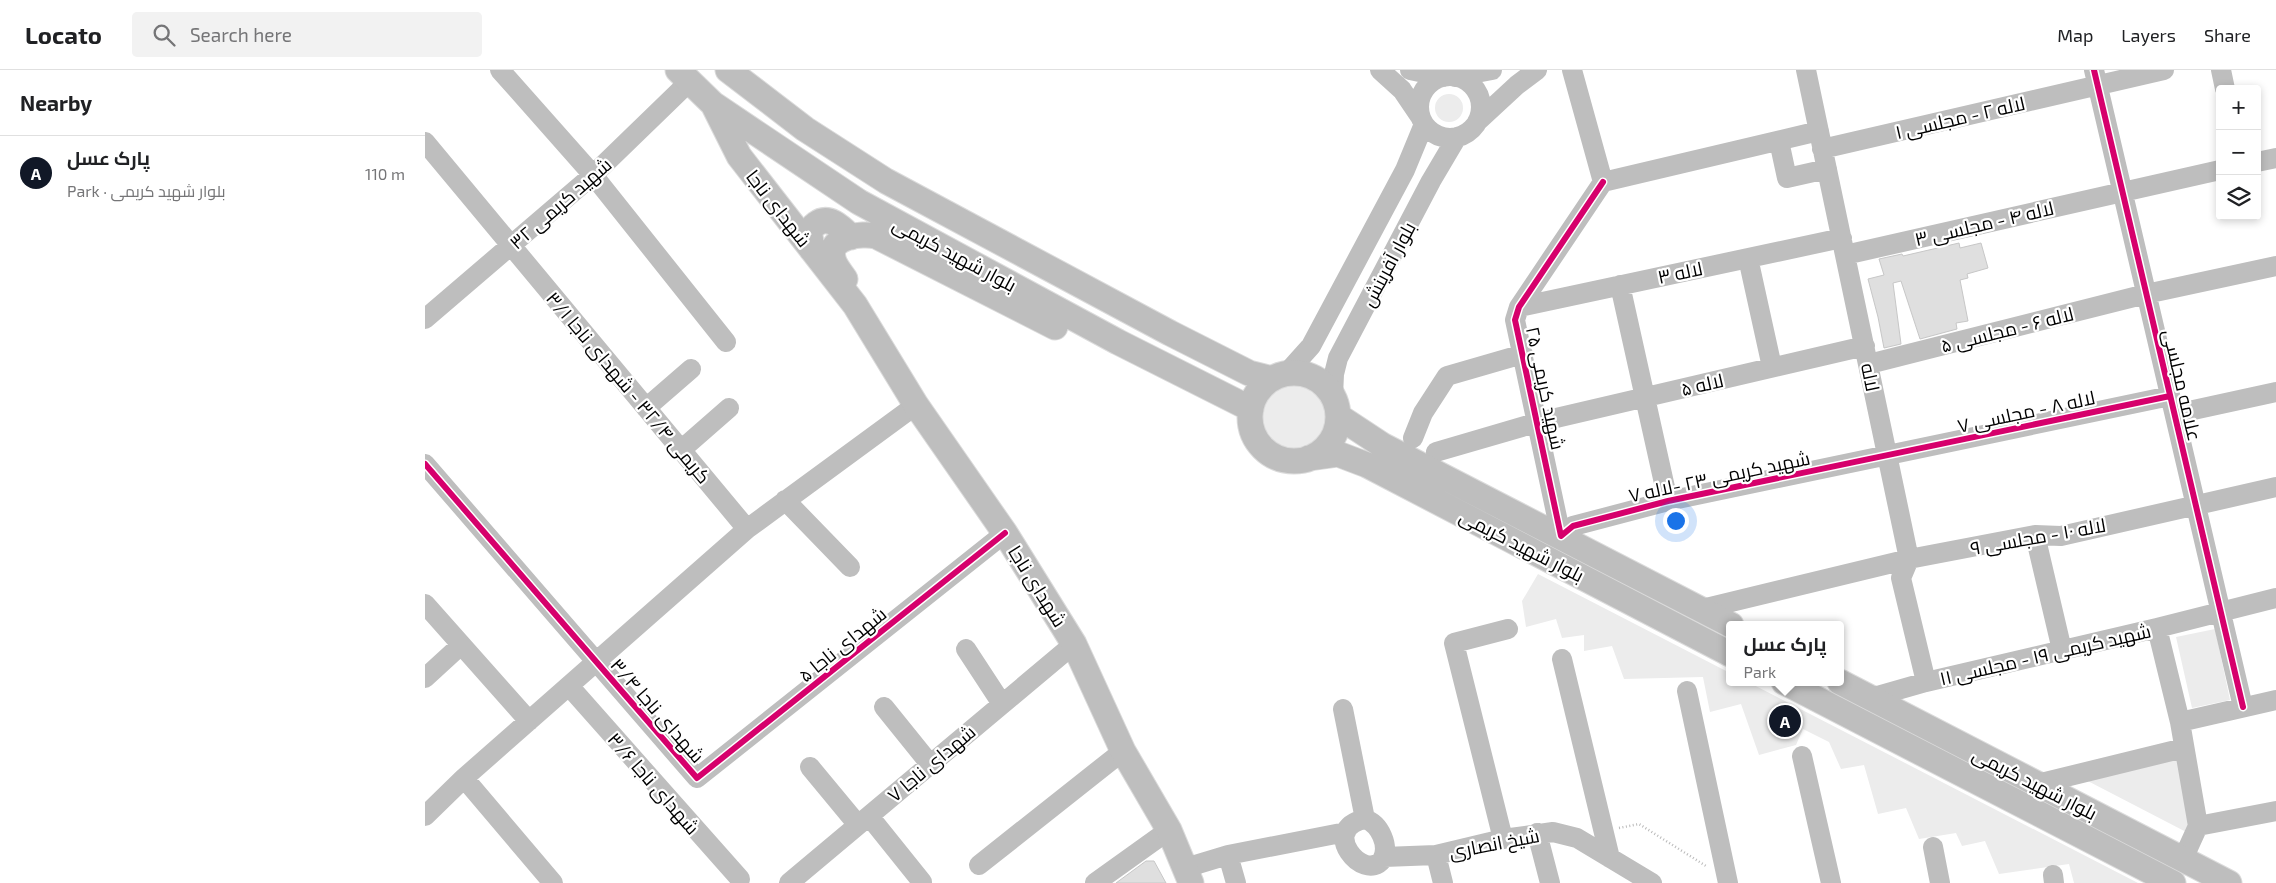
<!DOCTYPE html>
<html lang="en">
<head>
<meta charset="utf-8">
<style>
	body { margin:0; font-family:"Exo 2",Cairo,sans-serif; background:#f2f2f2; color:#202124 }
	.controls { position:absolute; right:15px; top:15px; display:grid; overflow:hidden; border-radius:5px; box-shadow:0 2px 8px #0003 }
	.controls button { width:45px; height:45px; display:grid; place-items:center; padding:0; border:0; border-bottom:1px solid #e0e0e0; background:#fff; color:#202124; font:25px sans-serif }
	.you { position:absolute; left:1250px; top:450px; width:18px; height:18px; margin:-12px; border:4px solid #fff; border-radius:50%; background:#1a73e8; box-shadow:0 0 0 8px #1a73e833 }
	.badge { display:grid; place-items:center; width:32px; height:32px; border-radius:50%; background:#111827; color:#fff; font-size:16px; font-weight:700 }
	.pin { position:absolute; translate:-50% -50%; border:2px solid #fff; box-shadow:0 1px 5px #0006 }
	.popup { position:absolute; left:1301px; top:551px; width:118px; height:65px; box-sizing:border-box; display:grid; place-content:center; border-radius:5px; background:#fff; filter:drop-shadow(0 1px 4px #0005); font-size:16px; white-space:nowrap; color:#757577 }
	.popup b { font-size:19px; color:#202124 }
	.popup::after { content:''; position:absolute; left:50%; top:100%; margin-left:-10px; border:10px solid transparent; border-top-color:#fff }
	.list { margin:0; padding:0; list-style:none }
	h2 { display:flex; justify-content:space-between; align-items:center; height:65px; margin:0; padding:0 20px; font-size:21px }
	h2 small { font-size:16px; font-weight:400; color:#757577 }
	.list li { display:grid; grid-template-columns:32px 1fr auto; gap:15px; align-items:center; box-sizing:border-box; height:75px; padding:0 20px; border-top:1px solid #e0e0e0 }
	.list b { display:block; font-size:19px; white-space:nowrap }
	.list p { margin:0; font-size:16px; white-space:nowrap; color:#757577 }
	.list em { font-size:16px; font-style:normal; color:#757577 }
	.icon { flex:none; width:28px; height:28px; fill:none; stroke:currentColor; stroke-width:2; stroke-linecap:round; stroke-linejoin:round }
	.map { position:relative; flex:none; width:1851px; height:813px; overflow:hidden }
	header { display:flex; align-items:center; gap:30px; box-sizing:border-box; height:70px; padding:0 25px; background:#fff; border-bottom:1px solid #e0e0e0 }
	header strong { font-size:24px }
	nav { display:flex; gap:28px; margin-inline-start:auto; font-size:18px }
	.search { width:350px; height:45px; background:#f2f2f2; display:flex; align-items:center; gap:12px; box-sizing:border-box; padding:0 18px; border-radius:5px; color:#757577; font-size:19px }
	main { display:flex }
	aside { flex:1; background:#fff }
	.map>svg:first-child { display:block }
	.green { fill:#ececec }
	.building { fill:#dfdfdf; stroke:#c7c7c7 }
	.lines { fill:none; stroke-linecap:round; stroke-linejoin:round }
	.major-casing { stroke:#dbdbdb; stroke-width:27 }
	.path { stroke:#b9b9b9; stroke-width:2.5; stroke-dasharray:1 2.5; stroke-linecap:butt }
	.minor { stroke:#bebebe; stroke-width:20 }
	.major { stroke:#bebebe; stroke-width:25 }
	.cycleway-casing { stroke:#fff; stroke-width:9 }
	.cycleway { stroke:#d6006c; stroke-width:6 }
	.labels { text-anchor:middle; dominant-baseline:central; stroke-width:4.5; stroke-linejoin:round; paint-order:stroke }
	.street-label { font-size:19px; fill:#000; stroke:#fff }
</style>
</head>
<body>
<header>
<strong>Locato</strong>
<div class="search"><svg class="icon" aria-label="search" viewBox="0 0 24 24"><circle cx="10" cy="10" r="6"/><path d="M15 15l6 6"/></svg>Search here</div>
<nav><a>Map</a><a>Layers</a><a>Share</a></nav>
</header>
<main>
<aside>
<h2>Nearby<small></small></h2>
<ul class="list">
<li><span class="badge">A</span><div><b>پارک عسل</b><p>Park · بلوار شهید کریمی</p></div><em>110 m</em></li>
</ul>
</aside>
<div class="map">
<svg width="1851" height="813" viewBox="0 0 1851 813">
	<rect width="100%" height="100%" fill="#fff"/>
	<!-- green -->
	<path class="green" d="M1010 38a14 14 0 1 1 28 0a14 14 0 1 1-28 0Z
		M835 347a34 34 0 1 1 68 0a34 34 0 1 1-68 0Z
		M1113 504 1305 603V612H1323L1713 813H1649L1644 794 1574 804 1560 771 1537 776 1531 763 1494 769 1481 738 1453 744 1439 695 1416 699 1404 672 1378 659 1371 675 1334 685 1316 634 1285 642 1278 607 1199 609 1187 576 1159 581V565L1137 568 1131 549 1101 557 1097 531Z
		M1790 559 1805 630 1767 638 1751 567Z
		M1753 685 1767 765 1657 708Z"/>
	<!-- building -->
	<path class="building" d="M1534 173 1535 178 1556 173 1563 198 1542 204 1543 208 1535 210 1543 251 1531 253 1532 259 1495 269 1476 211 1468 213 1476 274 1459 278 1453 247 1443 209 1459 205 1454 189 1477 184 1478 186Z
		M721 791H729L741 813H691Z"/>
	<g class="lines">
		<defs>
			<path id="major" d="M253 0 288 34 434 132 693 272 826 339
				M303 0 380 59 461 111 745 263 824 303 847 309
				M288 34 314 86 430 235 491 335 580 463 649 574 698 681 744 760 766 813
				M387 180C387 175 385 169 385 164 385 160 388 156 391 154 404 144 417 158 426 167
				M420 209C416 203 409 195 408 188 403 166 437 163 451 166L630 257
				M825 347a44 44 0 1 1 88 0a44 44 0 1 1-88 0Z
				M913 346 957 375 1306 555
				M884 388 913 384 942 395 1305 584
				M1359 612 1748 813
				M1415 612 1804 813"/>
		</defs>
		<!-- major casing -->
		<use href="#major" class="major-casing"/>
		<!-- path -->
		<path class="path" d="M1194 758 1214 754 1281 796"/>
		<!-- minor -->
		<path class="minor" d="M75 0 168 105 301 272
			M955 0 977 20 996 48
			M985 0 1018 7
			M1147 0 1178 112
			M1381 0 1484 489 1476 508 1501 612
			M1669 0 1818 637
			M1796 0 1800 19
			M994 37a31 31 0 1 1 62 0a31 31 0 1 1-62 0Z
			M1030 7 1067 0
			M1052 52 1092 15 1112 0
			M1354 71 1362 108 1402 99
			M0 72 322 459
			M1397 79 1739 0
			M1832 92 1851 88
			M1178 112 1094 237 1090 250 1136 466 1148 456 1243 431 1745 326
			M1178 112 1394 61
			M1420 185 1795 100
			M1323 188 1347 297
			M1195 215 1243 431
			M1094 237 1417 168
			M0 249 168 105 265 11
			M1444 294 1721 224 1851 196
			M860 305 886 276 980 100 999 54
			M908 326 909 304 913 288 1006 111 1032 67
			M221 338 266 299
			M1750 344 1851 322
			M988 368 998 343 1022 306 1098 284
			M256 380 304 338
			M1011 382 1114 352 1440 276
			M0 394 272 708 580 463
			M360 430 425 497
			M1610 465 1637 580
			M0 534 104 651
			M1277 539 1484 489 1610 465 1636 466 1851 417
			M1732 558 1755 652 1773 756 1758 789
			M541 579 577 634
			M1137 589 1185 788
			M0 608 36 575
			M144 616 315 809
			M1262 621 1303 813
			M1445 628 1501 612 1732 558 1851 528
			M459 637 505 694
			M918 639 940 749
			M1755 652 1851 630
			M1377 686 1406 813
			M385 697 433 755
			M39 708 128 813
			M1612 714 1759 678
			M0 746 39 708 322 459 491 335
			M444 746 497 812
			M940 749C955 754 965 776 957 790 939 813 893 759 940 749Z
			M1773 756 1851 741
			M1112 763 1125 813
			M1078 769 1029 573 1083 559
			M1508 777 1515 813
			M803 785 811 813
			M1011 785 1018 813
			M959 787 1011 785 1078 769 1128 762 1152 768 1227 813
			M554 795 698 681
			M760 798 803 785 921 762
			M1628 805 1629 813
			M364 813 649 574
			M670 813 744 760"/>
		<!-- major -->
		<use href="#major" class="major"/>
		<defs>
			<path id="cycleway" d="M1669 0 1818 637
				M1178 112 1094 237 1090 250 1136 466 1148 456 1243 431 1745 326
				M0 394 272 708 580 463"/>
		</defs>
		<!-- cycleway casing -->
		<use href="#cycleway" class="cycleway-casing"/>
		<!-- cycleway -->
		<use href="#cycleway" class="cycleway"/>
	</g>
	<g class="labels">
		<!-- street labels -->
		<g class="street-label">
			<text transform="translate(1535 47) rotate(-13)">لاله ۲ - مجلسی ۱</text>
			<text transform="translate(135 133) rotate(-41)">شهید کریمی ۳۲</text>
			<text transform="translate(354 138) rotate(52)">شهدای ناجا</text>
			<text transform="translate(1559 153) rotate(-13)">لاله ۴ - مجلسی ۳</text>
			<text transform="translate(530 184) rotate(28)">بلوار شهید کریمی</text>
			<text transform="translate(963 194) rotate(-62)">بلوار آفرینش</text>
			<text transform="translate(1255 202) rotate(-12)">لاله ۳</text>
			<text transform="translate(1582 259) rotate(-14)">لاله ۶ - مجلسی ۵</text>
			<text transform="translate(1446 307) rotate(78)">لاله</text>
			<text transform="translate(1277 314) rotate(-13)">لاله ۵</text>
			<text transform="translate(1758 315) rotate(77)">علامه مجلسی</text>
			<text transform="translate(204 317) rotate(50)">کریمی ۳۲/۴ - شهدای ناجا ۳/۱</text>
			<text transform="translate(1121 318) rotate(78)">شهید کریمی ۲۵</text>
			<text transform="translate(1601 341) rotate(-12)">لاله ۸ - مجلسی ۷</text>
			<text transform="translate(1294 406) rotate(-12)">شهید کریمی ۲۳ -لاله ۷</text>
			<text transform="translate(1613 466) rotate(-10)">لاله ۱۰ - مجلسی ۹</text>
			<text transform="translate(1097 475) rotate(27)">بلوار شهید کریمی</text>
			<text transform="translate(613 516) rotate(58)">شهدای ناجا</text>
			<text transform="translate(417 574) rotate(-39)">شهدای ناجا ۵</text>
			<text transform="translate(1620 584) rotate(-13)">شهید کریمی ۱۹ - مجلسی ۱۱</text>
			<text transform="translate(233 640) rotate(49)">شهدای ناجا ۳/۴</text>
			<text transform="translate(506 693) rotate(-40)">شهدای ناجا ۷</text>
			<text transform="translate(229 713) rotate(49)">شهدای ناجا ۳/۶</text>
			<text transform="translate(1610 713) rotate(27)">بلوار شهید کریمی</text>
			<text transform="translate(1069 773) rotate(-11)">شیخ انصاری</text>
		</g>
	</g>
</svg>
<div class="controls">
<button>+</button>
<button>−</button>
<button><svg class="icon" aria-label="layers" viewBox="0 0 24 24"><path d="M12 4l9 5-9 5-9-5zM3 14l9 5 9-5"/></svg></button>
</div>
<div class="you"></div>
<div class="pin badge" style="left:1360px;top:651px">A</div>
<div class="popup"><b>پارک عسل</b>Park</div>
</div>
</main>
</body>
</html>
